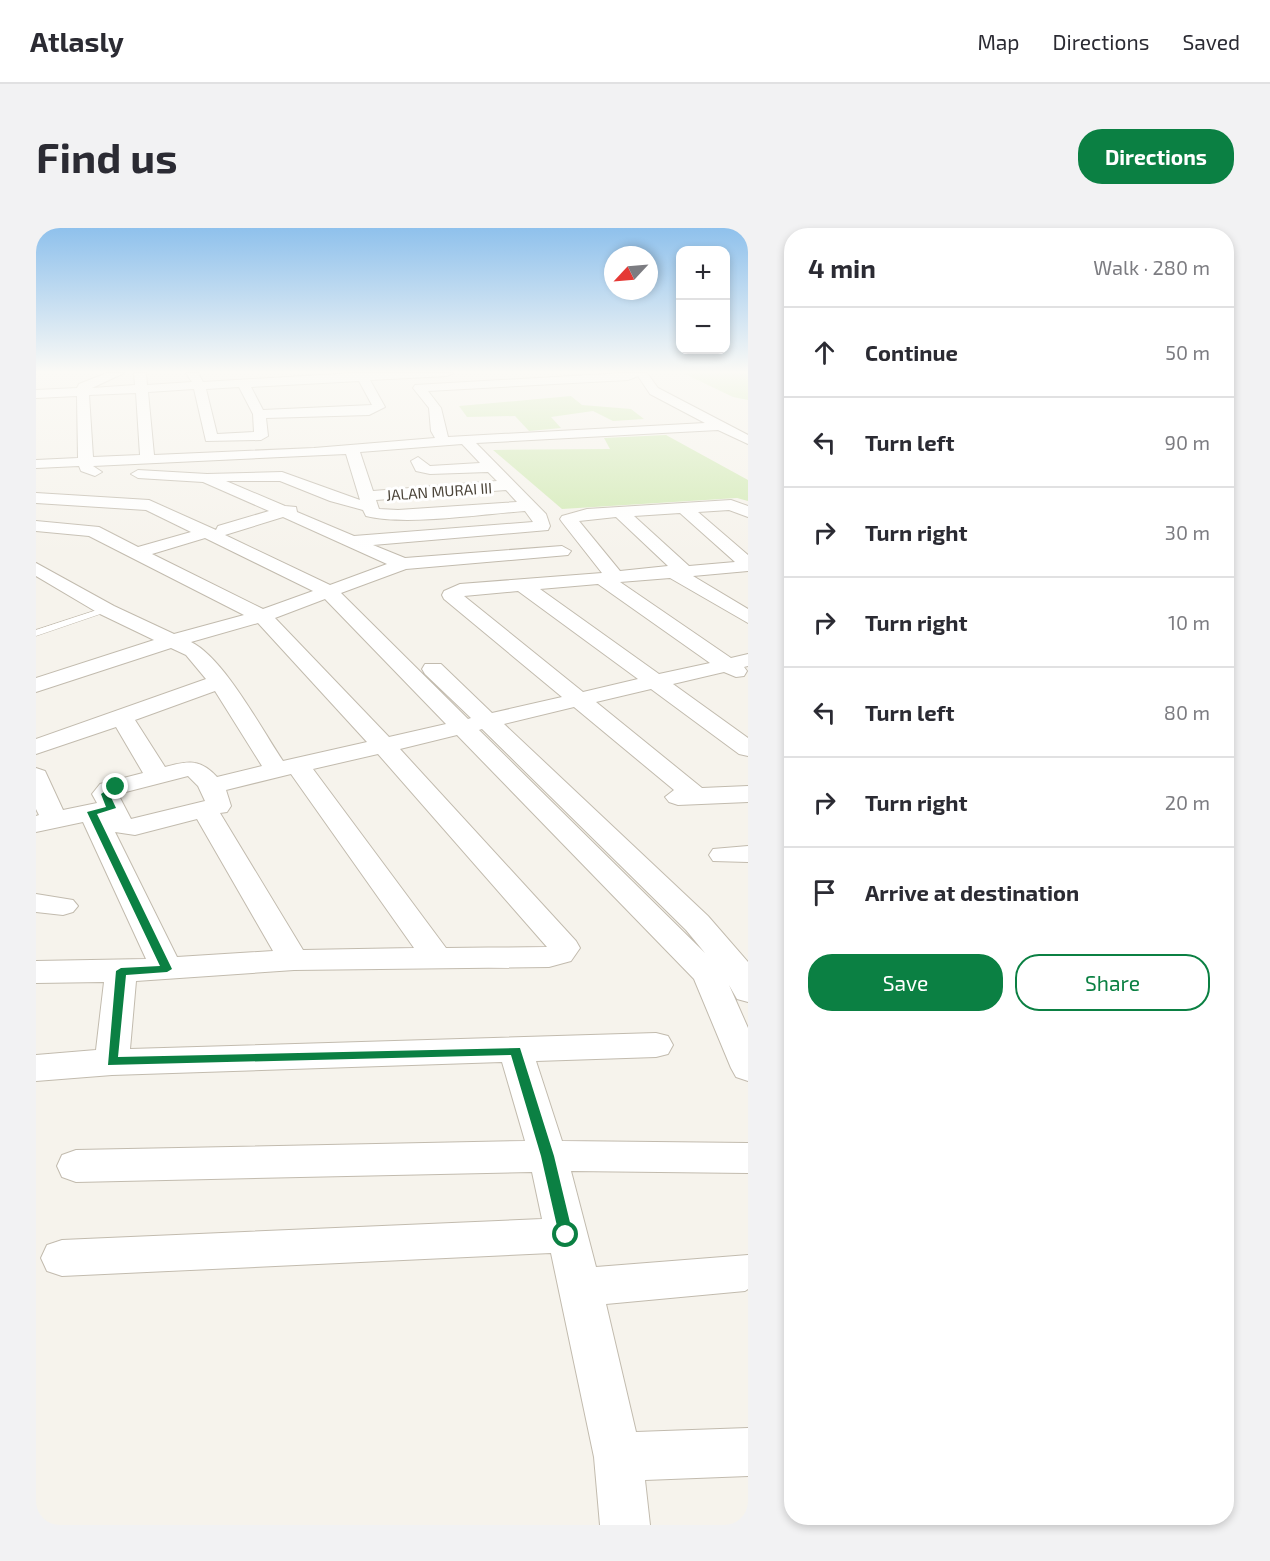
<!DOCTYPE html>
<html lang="en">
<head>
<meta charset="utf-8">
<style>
	body { margin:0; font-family:"Exo 2",sans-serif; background:#f2f2f3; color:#2b2b33 }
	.controls { position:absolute; right:18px; top:18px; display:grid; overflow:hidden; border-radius:12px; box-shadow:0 3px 9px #0003 }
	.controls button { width:54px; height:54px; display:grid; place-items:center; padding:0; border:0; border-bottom:2px solid #e1e1e2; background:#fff; color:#2b2b33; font:30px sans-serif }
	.compass { position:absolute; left:568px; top:18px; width:54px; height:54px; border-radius:50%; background:#fff; box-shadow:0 3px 9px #0003; rotate:244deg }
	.stop { position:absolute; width:18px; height:18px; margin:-14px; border:4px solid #0b8043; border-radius:50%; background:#fff }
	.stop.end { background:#0b8043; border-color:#fff; box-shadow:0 2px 6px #0008 }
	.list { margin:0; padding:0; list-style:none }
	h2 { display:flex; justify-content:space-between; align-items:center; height:78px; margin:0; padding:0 24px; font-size:26px }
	h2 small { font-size:20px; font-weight:400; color:#7c7c81 }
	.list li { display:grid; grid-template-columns:39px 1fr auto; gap:18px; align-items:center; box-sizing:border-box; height:90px; padding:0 24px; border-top:2px solid #e1e1e2 }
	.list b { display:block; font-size:22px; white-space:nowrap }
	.list em { font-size:20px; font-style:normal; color:#7c7c81 }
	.actions { display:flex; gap:12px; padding:18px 24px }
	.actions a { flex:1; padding:14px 0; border:2px solid #0b8043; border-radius:24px; text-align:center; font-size:21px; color:#0b8043 }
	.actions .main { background:#0b8043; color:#fff }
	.icon { flex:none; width:33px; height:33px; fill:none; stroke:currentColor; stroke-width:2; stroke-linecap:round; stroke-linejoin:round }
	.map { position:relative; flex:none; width:712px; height:1297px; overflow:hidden; border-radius:24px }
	header { display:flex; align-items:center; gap:36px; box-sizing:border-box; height:84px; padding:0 30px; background:#fff; border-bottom:2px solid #e1e1e2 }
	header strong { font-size:28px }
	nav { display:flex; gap:33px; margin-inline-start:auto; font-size:21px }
	.intro { display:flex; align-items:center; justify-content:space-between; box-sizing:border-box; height:144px; padding:0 36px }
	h1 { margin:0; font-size:42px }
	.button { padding:15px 27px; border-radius:24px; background:#0b8043; color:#fff; font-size:21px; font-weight:700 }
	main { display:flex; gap:36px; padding:0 36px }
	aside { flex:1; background:#fff; border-radius:24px; box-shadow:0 3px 9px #0003 }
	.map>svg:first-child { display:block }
	.green { fill:#d2eab5 }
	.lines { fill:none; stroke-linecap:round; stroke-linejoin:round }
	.lane-casing { stroke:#c2bbae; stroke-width:1 }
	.street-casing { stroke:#c2bbae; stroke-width:2 }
	.lane { fill:#fff; fill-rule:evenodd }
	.street { fill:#fff; fill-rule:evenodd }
	.route { fill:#0b8043 }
	.labels { text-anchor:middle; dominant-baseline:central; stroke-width:6; stroke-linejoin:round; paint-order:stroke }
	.far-street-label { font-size:15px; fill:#4b4439; stroke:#fff }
</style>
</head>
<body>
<header>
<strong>Atlasly</strong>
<nav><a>Map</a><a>Directions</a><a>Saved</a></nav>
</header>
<div class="intro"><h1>Find us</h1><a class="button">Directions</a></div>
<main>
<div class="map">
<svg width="712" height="1297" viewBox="0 0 712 1297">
	<rect width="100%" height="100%" fill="#f6f3ec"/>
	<!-- green -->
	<path class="green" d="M647 145H712V172L697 169Z
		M535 168 546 177 595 181 608 191 577 193 557 183 515 189 525 200 493 203 479 188 431 189 423 178Z
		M630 207 712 252V273L701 270 526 281 457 222 574 221 568 210Z"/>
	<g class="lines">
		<defs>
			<path id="lane" d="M67 380 76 382 0 408V402Z"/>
			<path id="street" d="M71 145H88L56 160 99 157 98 145H110L111 157 156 154 150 145H162L167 154 318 145H417L411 148 334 152 349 179 333 187 230 190 232 208 225 212 170 213 158 161 112 164 118 227 278 220 399 210 395 203 393 180 377 160 379 157 588 145H611L622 160 712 207V216L682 202 440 215 510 286 514 298 512 302 337 317 369 330 526 318 535 323 532 327 370 341 305 365 432 491 435 490 389 446 386 441 389 436H405L456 485 526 469 408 371 406 367 408 363 424 356 566 345 526 294 524 291 526 288 551 281 695 272 712 278V289L693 282 662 284 712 327V343L657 348 712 381V395L634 350 584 354 695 430 712 426V438L708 439 711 443 708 448 700 449 688 444 637 456 712 510V528L703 526 615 461 560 474 666 560 712 558V574L642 577 633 574 629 569 638 562 538 479 468 496 672 688 712 734V774L701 771 693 757 712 800V853L700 849 695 840 658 751 421 507 364 521 540 713 544 720 535 733 513 739 258 742 100 753 94 821 620 805 632 808 637 817 632 826 620 829 500 833 526 913 712 915V945L535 943 560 1039 712 1027V1061L709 1063 570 1076 600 1204 712 1200V1248L609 1252 614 1297H564L558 1229 515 1025 26 1048 11 1043 5 1030 11 1017 26 1012 506 991 496 944 40 954 26 949 21 938 26 927 40 922 489 913 466 834 76 847 0 853V827L60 822 68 754 0 755V733L110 731 47 594 0 604V588L3 587 0 581V540L9 543 27 582 61 575 56 566 64 556 107 545 80 499 0 526V511L170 451 150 427 135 420 0 464V450L118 412 64 386 0 348V335L78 378 138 406 208 387 53 308 0 303V293L63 299 102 319 155 304 110 282 0 275V265L113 272 180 302 182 298 233 283 167 254 102 250 95 246 102 242 171 246 246 244 324 272 310 226 57 238 66 244 59 248 45 243 43 238 0 240V232L42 230 41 168 0 170V162L41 160 43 156ZM602 148 614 166 669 195 412 209 405 180 392 163 592 152ZM323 153 336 177 227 182 215 159ZM203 159 217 186 218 204 181 206 170 161ZM100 165 104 227 57 229 53 167ZM426 216 444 235 394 238 382 229 375 233 380 243 394 246 452 244 461 253 337 263 324 224ZM190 253H244L294 273 327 282 330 288C370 298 446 286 489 283L497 294 318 308 261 284 260 279 249 278ZM470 262 481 274 362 282 343 281 340 272ZM644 285 699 334 653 338 598 288ZM247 289 351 336 294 357 189 307ZM580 289 632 338 584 343 543 293ZM169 310 277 363 227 381 116 326ZM562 356 674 435 623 446 504 361ZM482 363 602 451 547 464 428 368ZM289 371 410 496 353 509 239 390ZM222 395 331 514 247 533C226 502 188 430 155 414ZM179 463 226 538 181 549C164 530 151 533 129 539L99 492ZM446 501 650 702 669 725 443 502ZM342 526 511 719 410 720 277 541ZM255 546 378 720 267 722 184 585 191 584 195 578 190 562ZM152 548 162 558 169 573 95 591 82 566ZM161 591 237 723 141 729 79 604 99 607Z
				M712 618V634L677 633 673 627 677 621Z
				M0 666 37 672 42 678 37 684 27 687 0 684Z"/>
		</defs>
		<!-- lane casing -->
		<use href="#lane" class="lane-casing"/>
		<!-- street casing -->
		<use href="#street" class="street-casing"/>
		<!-- lane -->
		<use href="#lane" class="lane"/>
		<!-- street -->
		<use href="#street" class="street"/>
	</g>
	<!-- sky -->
	<linearGradient id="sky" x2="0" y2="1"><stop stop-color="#8fc1ec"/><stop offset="0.44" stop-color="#fbfaf6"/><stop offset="1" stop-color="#fbfaf6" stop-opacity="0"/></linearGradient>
	<rect width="712" height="327" fill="url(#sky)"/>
	<!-- route -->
	<path class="route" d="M80 556 85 559 74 567 80 580 61 586 136 741 131 744 90 747 82 829 484 820 518 928 537 1007 535 1012 530 1013 523 1007 505 928 475 827 72 837 80 743 85 740 124 738 51 584 70 579 65 566Z"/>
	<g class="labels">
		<!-- far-street labels -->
		<g class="far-street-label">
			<text transform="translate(403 263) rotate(-4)">JALAN MURAI III</text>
		</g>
	</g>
</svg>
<div class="controls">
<button>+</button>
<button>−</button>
</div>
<svg class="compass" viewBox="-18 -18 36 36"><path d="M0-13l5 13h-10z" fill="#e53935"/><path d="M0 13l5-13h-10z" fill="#7c7c81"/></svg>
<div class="stop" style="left:530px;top:1007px"></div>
<div class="stop end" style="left:80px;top:559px"></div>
</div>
<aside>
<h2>4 min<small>Walk · 280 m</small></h2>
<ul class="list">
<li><svg class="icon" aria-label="ahead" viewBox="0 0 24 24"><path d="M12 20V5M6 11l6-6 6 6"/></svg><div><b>Continue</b></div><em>50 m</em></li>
<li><svg class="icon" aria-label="left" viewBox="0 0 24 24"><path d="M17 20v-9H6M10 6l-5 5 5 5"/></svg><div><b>Turn left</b></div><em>90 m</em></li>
<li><svg class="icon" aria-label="right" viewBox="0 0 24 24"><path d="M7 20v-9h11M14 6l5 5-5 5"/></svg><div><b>Turn right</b></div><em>30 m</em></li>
<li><svg class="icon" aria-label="right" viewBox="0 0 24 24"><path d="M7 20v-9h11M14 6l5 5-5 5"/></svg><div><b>Turn right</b></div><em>10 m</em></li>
<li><svg class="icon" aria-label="left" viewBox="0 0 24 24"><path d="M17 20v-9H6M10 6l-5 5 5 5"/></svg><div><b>Turn left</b></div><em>80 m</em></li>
<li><svg class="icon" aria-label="right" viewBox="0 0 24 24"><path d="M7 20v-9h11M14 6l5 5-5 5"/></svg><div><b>Turn right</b></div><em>20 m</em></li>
<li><svg class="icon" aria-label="arrive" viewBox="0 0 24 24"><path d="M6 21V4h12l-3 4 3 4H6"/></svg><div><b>Arrive at destination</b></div></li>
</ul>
<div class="actions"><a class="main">Save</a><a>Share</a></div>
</aside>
</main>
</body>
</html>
